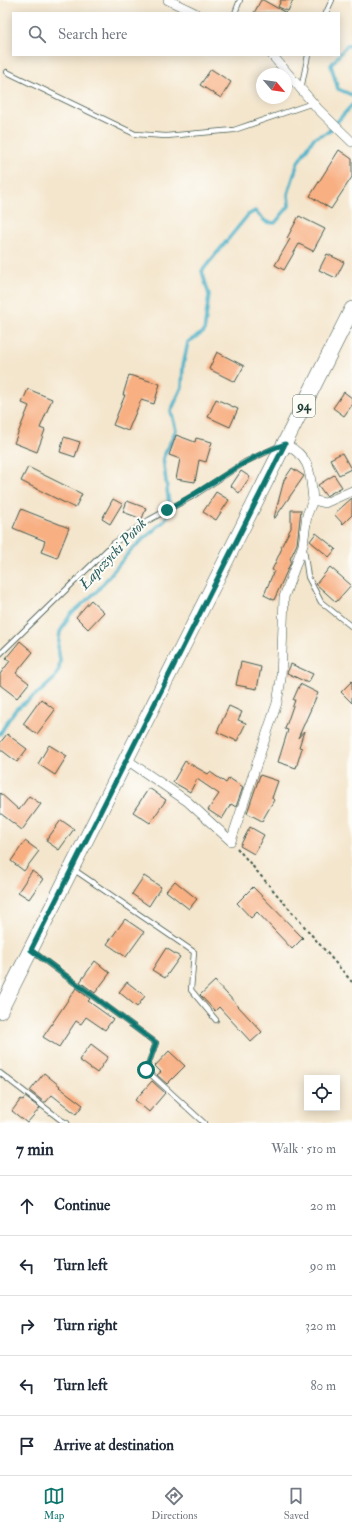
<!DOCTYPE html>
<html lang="en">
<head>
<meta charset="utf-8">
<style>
	body { margin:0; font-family:"IM FELL Double Pica",serif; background:#f6f6f7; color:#1f2937 }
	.controls { position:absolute; right:12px; bottom:12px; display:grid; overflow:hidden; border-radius:0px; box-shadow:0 2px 10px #0003 }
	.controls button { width:36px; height:36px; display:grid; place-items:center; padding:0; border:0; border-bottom:1px solid #e0e1e3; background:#fff; color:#1f2937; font:20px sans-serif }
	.compass { position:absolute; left:256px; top:68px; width:36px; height:36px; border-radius:50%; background:#fff; box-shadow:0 2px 10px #0003; rotate:119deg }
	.stop { position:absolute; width:12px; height:12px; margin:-9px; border:3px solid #0f766e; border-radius:50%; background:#fff }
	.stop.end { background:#0f766e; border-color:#fff; box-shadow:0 1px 4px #0008 }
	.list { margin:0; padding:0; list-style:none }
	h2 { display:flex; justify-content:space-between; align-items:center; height:52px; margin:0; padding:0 16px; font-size:17px }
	h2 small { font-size:13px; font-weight:400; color:#747a83 }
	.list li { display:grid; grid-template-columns:26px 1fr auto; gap:12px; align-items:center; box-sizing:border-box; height:60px; padding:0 16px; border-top:1px solid #e0e1e3 }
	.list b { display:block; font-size:15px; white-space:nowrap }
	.list em { font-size:13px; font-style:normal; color:#747a83 }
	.icon { flex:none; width:22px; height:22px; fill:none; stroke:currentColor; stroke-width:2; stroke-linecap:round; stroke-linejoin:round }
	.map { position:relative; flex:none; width:352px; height:1123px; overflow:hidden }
	.search { position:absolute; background:#fff; box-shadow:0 2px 10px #0003; left:12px; right:12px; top:12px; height:44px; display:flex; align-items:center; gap:10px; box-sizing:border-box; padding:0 14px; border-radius:0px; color:#747a83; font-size:15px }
	.sheet { height:352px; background:#fff }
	nav { display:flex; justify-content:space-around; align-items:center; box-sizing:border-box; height:56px; border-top:1px solid #e0e1e3; background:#fff; font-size:11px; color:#747a83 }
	nav a { display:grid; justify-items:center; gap:2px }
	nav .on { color:#0f766e }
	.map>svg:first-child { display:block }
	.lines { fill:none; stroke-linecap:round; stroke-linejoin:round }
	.stream { stroke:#49b1c8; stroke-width:3.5 }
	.building { fill:#f8af82 }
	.lane-casing { stroke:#3f564b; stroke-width:6 }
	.street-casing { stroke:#3f564b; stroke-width:10 }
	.primary-casing { stroke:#3f564b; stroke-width:16 }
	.path { stroke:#3f564b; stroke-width:2; stroke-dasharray:3 3; stroke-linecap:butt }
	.lane { stroke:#fff; stroke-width:4.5 }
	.street { stroke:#fff; stroke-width:9 }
	.primary { stroke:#fff; stroke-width:15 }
	.route { stroke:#0f766e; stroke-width:5 }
	.labels { text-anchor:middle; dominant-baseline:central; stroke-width:4; stroke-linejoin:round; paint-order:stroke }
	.shield { fill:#fdfcf7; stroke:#62766e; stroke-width:1 }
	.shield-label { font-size:13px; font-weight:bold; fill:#1f3d34 }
	.water-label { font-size:15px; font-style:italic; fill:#2c6060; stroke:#fdfcf7 }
</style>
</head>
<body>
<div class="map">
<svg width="352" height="1123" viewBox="0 0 352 1123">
	<rect width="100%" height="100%" fill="#fdfcf7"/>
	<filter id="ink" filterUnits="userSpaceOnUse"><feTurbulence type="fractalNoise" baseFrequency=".025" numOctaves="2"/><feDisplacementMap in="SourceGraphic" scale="8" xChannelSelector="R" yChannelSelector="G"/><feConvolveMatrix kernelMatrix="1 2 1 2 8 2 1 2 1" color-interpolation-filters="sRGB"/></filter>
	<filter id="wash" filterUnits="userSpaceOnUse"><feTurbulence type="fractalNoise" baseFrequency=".012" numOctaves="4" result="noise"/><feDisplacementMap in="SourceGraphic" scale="16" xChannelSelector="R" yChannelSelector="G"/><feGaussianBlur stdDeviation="0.9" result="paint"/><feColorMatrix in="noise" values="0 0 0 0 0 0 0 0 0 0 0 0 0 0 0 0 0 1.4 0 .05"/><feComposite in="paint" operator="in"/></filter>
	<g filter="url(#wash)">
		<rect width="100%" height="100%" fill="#f4e6cd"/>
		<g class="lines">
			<!-- stream -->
			<path class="stream" d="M352 47 347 45 331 65 338 89 352 95
				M0 734 7 722 16 709 42 690 54 679 59 669 60 660 58 647 60 632 70 615 97 591 131 550 163 522 170 512 163 458 176 430 171 411 182 387 183 366 188 342 204 332 209 295 202 271 248 215 255 211 266 222 275 223 289 206 288 194 298 162 314 138 328 132 352 105"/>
		</g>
		<g id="blocks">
			<!-- building -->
			<path class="building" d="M261 0H263L286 13H254Z
				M281 0H293L288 11 278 7Z
				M211 69 231 82 221 98 200 85Z
				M339 150 352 159V177L331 209 310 196Z
				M299 216 325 229 313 251 299 244 284 270 275 265 290 239 287 238Z
				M327 254 344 262 336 278 319 270Z
				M217 352 244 366 235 382 209 369Z
				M129 375 160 384 154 404 141 400 128 431 113 425 125 395H123Z
				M28 389 52 399 40 428 45 430 37 452 14 443 29 406 22 403Z
				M344 392 352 398V405L344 416 333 408Z
				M216 399 238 409 230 427 208 417Z
				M176 435 195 442 196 438 212 442 206 462 199 460 195 482 176 479 180 459 169 455Z
				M64 437 80 442 75 457 60 452Z
				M342 453 351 469 339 475 330 459Z
				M28 467 82 494 75 508 21 481Z
				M292 468 304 476 275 518H274L284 480Z
				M241 471 250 477 239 493 231 486Z
				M334 475 342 487 326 496 318 485Z
				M216 492 229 500 216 520 203 512Z
				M352 498V515L343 524 334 514Z
				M113 499 122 504 110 524 102 519Z
				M127 501 146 508 142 519 123 512Z
				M21 509 69 528 57 558 41 552 45 541 13 528Z
				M291 510H301L297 544 290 559 291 560V562L274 600 264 595 274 571 272 570 282 548 281 547 291 528Z
				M316 533 336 549 329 557 310 541Z
				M330 567 351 585 336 602 316 584Z
				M91 600 104 612 88 629 76 617Z
				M20 641 33 652 16 673 29 683 17 698 0 685V674L10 661 6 658Z
				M241 662 261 667 257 689 236 685Z
				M291 664 313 674 308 683 287 673Z
				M352 681V703L341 692Z
				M300 684 318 693 298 738 304 731 299 747 302 748 296 768 278 762 288 730 285 729 295 700H293Z
				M41 699 55 710 37 734 23 724Z
				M229 706 242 712 238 720 246 723 237 741 217 732Z
				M7 734 27 749 17 762 0 749V743Z
				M49 745 67 756 55 775 38 764Z
				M185 761 208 774 210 772 226 783 229 778 243 787 236 807 231 804 222 819 208 810 219 794 197 779 190 792 173 782Z
				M260 775 278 781 272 798 274 800 262 821 247 813Z
				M149 788 166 800 150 823 133 812Z
				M0 793 19 810 29 796 41 804 22 830 0 813Z
				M61 820 74 829 59 850 46 841Z
				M250 827 264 835 254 854 240 846Z
				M25 841 39 851 24 871 11 861Z
				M32 871 43 879 29 899 18 892Z
				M144 876 161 887 149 906 132 894Z
				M175 881 197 899 189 909 166 891Z
				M253 887 303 938 292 949 257 912 251 918 237 903Z
				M125 919 144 932 126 957 107 944Z
				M166 948 180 957 165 978 152 970Z
				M95 961 110 973 95 993 80 982Z
				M215 981 262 1032 251 1042 219 1007 215 1011 200 995Z
				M127 982 145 996 137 1007 119 992Z
				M76 988 90 999 88 1001 113 1019 105 1030 86 1017 81 1024 76 1021 59 1047 43 1037Z
				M91 1044 108 1057 97 1073 79 1060Z
				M169 1051 185 1066 167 1084 157 1075 161 1072 155 1066Z
				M44 1073 60 1086 59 1087 83 1105 76 1114 52 1095 46 1102H44L30 1091Z
				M152 1081 165 1093 149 1112 135 1100Z
				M25 1097 40 1108 27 1123 12 1111 21 1099 23 1100Z"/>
		</g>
	</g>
	<g filter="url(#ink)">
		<use href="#blocks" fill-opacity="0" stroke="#3f564b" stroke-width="1"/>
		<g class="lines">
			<defs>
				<path id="lane" d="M235 13 240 0
					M326 13 332 0
					M7 72 135 134 166 136 234 130 313 103
					M301 89 308 55
					M304 549 308 577 321 602 352 627
					M0 654 114 543 149 520 193 496 245 462 279 446
					M73 869 194 952 191 990 216 1020
					M32 951 156 1043 146 1070 204 1123
					M0 1073 61 1120 67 1123"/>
				<path id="street" d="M168 0 195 13
					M272 55 318 109 352 142
					M285 444C312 458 310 473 313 500L325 503 352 491
					M127 760 187 801 231 841 277 703 281 679 284 597 303 545 307 515 313 500"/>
				<path id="primary" d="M0 1011 352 309"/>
			</defs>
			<!-- lane casing -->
			<use href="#lane" class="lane-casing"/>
			<!-- street casing -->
			<use href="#street" class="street-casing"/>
			<!-- primary casing -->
			<use href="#primary" class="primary-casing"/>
			<!-- path -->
			<path class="path" d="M237 848 352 982"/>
			<!-- lane -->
			<use href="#lane" class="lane"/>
			<!-- street -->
			<use href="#street" class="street"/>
			<!-- primary -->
			<use href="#primary" class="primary"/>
		</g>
	</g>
	<g class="lines" filter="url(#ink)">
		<!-- route -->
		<path class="route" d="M146 1070 156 1043 31 950 285 444C242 459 207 489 167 510"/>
	</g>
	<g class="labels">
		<!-- shield labels -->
		<rect class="shield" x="293" y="395" width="22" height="22" rx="3"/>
		<g class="shield-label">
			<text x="304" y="406">94</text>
		</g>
		<!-- water labels -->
		<g class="water-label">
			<text transform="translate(113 554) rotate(-47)">Łapczycki Potok</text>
		</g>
	</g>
</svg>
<div class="controls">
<button><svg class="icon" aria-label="locate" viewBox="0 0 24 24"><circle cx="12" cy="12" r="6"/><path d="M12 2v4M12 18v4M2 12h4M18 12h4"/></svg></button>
</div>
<svg class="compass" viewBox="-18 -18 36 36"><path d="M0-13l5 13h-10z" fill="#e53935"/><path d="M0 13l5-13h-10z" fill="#747a83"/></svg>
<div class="stop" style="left:146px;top:1070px"></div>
<div class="stop end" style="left:167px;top:510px"></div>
<div class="search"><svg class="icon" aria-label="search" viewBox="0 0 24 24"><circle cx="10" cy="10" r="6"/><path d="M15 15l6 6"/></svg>Search here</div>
</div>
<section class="sheet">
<h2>7 min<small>Walk · 510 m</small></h2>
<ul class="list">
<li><svg class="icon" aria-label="ahead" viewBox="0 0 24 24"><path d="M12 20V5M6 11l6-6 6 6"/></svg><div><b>Continue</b></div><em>20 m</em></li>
<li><svg class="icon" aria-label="left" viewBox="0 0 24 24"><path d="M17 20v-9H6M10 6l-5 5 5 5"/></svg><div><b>Turn left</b></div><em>90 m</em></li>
<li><svg class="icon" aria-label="right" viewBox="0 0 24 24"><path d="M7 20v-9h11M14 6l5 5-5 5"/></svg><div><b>Turn right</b></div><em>320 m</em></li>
<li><svg class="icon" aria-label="left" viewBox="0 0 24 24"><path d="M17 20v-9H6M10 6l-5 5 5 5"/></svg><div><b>Turn left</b></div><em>80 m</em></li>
<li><svg class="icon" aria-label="arrive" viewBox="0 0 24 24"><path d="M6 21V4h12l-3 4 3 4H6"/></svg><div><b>Arrive at destination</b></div></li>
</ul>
</section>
<nav>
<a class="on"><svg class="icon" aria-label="map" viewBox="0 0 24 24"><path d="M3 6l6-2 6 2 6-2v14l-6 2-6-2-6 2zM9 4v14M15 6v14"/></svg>Map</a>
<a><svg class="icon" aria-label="directions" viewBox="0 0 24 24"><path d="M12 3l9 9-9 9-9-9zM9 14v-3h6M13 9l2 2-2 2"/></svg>Directions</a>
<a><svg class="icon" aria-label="saved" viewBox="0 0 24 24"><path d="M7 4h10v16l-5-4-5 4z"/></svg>Saved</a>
</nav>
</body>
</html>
